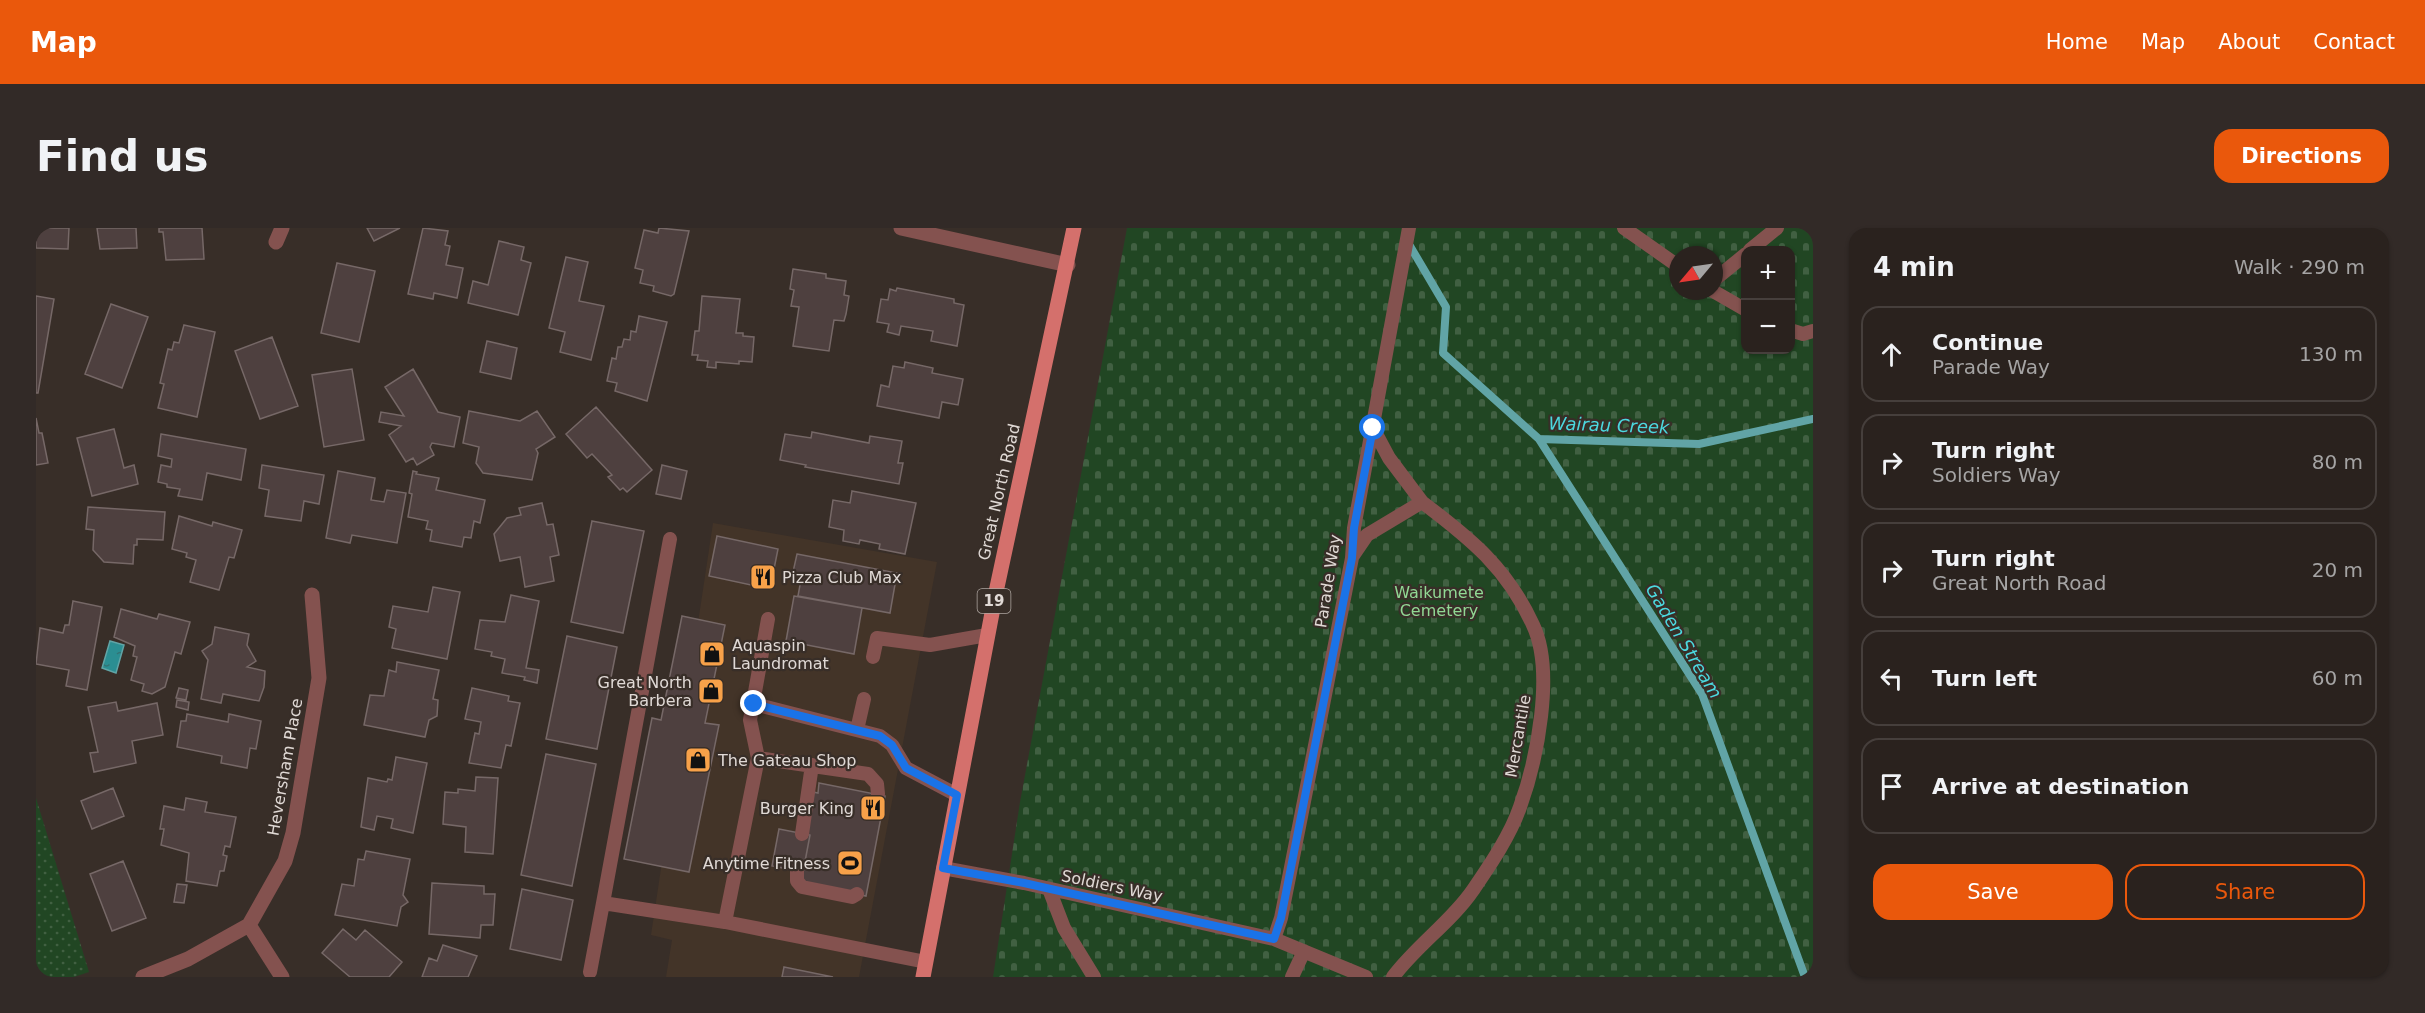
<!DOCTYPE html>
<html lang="en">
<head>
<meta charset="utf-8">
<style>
	body { margin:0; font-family:"DejaVu Sans",sans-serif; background:#322a27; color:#f1f3f6 }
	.controls { position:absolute; right:18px; top:18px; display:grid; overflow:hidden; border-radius:12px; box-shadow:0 2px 4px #0004 }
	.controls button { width:54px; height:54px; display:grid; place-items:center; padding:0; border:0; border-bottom:2px solid #463f3c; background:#2a221e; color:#f1f3f6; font:30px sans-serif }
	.compass { position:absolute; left:1633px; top:18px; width:54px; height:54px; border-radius:50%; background:#2a221e; box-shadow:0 2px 4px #0004; rotate:241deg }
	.stop { position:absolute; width:18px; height:18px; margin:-14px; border:4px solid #1a73e8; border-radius:50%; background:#fff }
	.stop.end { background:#1a73e8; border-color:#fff; box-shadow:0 2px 6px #0008 }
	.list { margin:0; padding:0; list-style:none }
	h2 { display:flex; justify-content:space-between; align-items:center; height:78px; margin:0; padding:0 24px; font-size:26px }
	h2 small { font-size:20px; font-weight:400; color:#a5a4a4 }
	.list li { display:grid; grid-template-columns:39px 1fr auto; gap:18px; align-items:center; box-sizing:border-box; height:96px; margin:0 12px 12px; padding:0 12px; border:2px solid #463f3c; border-radius:18px }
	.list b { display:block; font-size:22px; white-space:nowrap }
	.list p { margin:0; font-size:20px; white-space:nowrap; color:#a5a4a4 }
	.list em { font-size:20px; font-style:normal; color:#a5a4a4 }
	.actions { display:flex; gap:12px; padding:18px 24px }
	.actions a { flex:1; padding:14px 0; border:2px solid #ea580c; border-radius:18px; text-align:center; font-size:21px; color:#ea580c }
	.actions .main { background:#ea580c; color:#fff }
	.icon { flex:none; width:33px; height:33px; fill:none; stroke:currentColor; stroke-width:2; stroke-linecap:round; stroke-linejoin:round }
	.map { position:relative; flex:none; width:1777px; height:749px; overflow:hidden; border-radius:18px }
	header { display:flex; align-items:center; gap:36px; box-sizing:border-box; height:84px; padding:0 30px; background:#ea580c; color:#fff }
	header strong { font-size:28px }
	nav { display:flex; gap:33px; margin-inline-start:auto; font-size:21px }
	.intro { display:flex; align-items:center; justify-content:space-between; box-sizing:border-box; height:144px; padding:0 36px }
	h1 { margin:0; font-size:42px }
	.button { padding:15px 27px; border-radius:18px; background:#ea580c; color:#fff; font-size:21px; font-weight:700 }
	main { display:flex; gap:36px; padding:0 36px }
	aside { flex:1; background:#2a221e; border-radius:18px; box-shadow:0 2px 4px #0004 }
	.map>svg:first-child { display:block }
	.commercial { fill:#433428 }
	.cemetery { fill:url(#cemetery-stones); fill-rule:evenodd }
	.park { fill:url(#park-dots) }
	.water { fill:url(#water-ripples); stroke:#61a4a6; stroke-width:1.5 }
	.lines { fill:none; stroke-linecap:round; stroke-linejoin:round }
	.stream { stroke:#61a4a6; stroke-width:8 }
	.building { fill:#4e403f; stroke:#766867; stroke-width:1.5 }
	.lane { stroke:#84524f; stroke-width:14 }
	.street { stroke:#84524f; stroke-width:15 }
	.primary { stroke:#d4706c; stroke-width:15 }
	.route { stroke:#1a73e8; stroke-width:8 }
	.labels { text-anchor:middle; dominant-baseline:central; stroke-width:4.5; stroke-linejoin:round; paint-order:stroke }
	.shield { fill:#382e28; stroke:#aea6a1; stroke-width:1.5 }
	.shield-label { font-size:15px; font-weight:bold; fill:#e0d9d5 }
	.street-label { font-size:16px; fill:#e0d9d5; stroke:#382e28 }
	.poi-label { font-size:16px; fill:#e0d9d5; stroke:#382e28; text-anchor:start }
	.park-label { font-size:16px; fill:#91d894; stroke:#382e28 }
	.water-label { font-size:18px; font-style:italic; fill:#4bd8de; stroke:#382e28 }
</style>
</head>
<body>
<header>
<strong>Map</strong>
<nav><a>Home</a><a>Map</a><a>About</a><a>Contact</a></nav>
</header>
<div class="intro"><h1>Find us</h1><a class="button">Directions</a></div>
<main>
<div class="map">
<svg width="1777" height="749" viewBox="0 0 1777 749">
	<defs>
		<pattern id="cemetery-stones" width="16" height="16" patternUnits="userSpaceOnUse" patternTransform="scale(1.5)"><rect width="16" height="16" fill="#214623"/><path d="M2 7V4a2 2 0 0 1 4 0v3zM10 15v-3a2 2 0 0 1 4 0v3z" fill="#416042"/></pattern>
		<pattern id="park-dots" width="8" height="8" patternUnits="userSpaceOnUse" patternTransform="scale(1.5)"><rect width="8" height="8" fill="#214623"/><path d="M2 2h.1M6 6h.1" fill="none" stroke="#416042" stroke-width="1.8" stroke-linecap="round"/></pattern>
		<pattern id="water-ripples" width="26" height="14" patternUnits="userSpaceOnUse" patternTransform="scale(1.5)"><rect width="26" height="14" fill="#2b8e92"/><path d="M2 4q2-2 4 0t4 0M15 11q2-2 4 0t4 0" fill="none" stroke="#337375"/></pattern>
	</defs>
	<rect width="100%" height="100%" fill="#382e28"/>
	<!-- commercial -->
	<path class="commercial" d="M677 295 901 334 823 749H630L636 712 615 707Z"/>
	<!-- cemetery -->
	<path class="cemetery" d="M1091 0H1777V749H957L984 574ZM1710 22H1754V122H1710ZM1642 27H1678V63H1642Z"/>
	<!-- park -->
	<path class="park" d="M0 570 53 744 38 749H0Z"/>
	<!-- water -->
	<path class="water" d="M74 413 88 417 80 445 66 440Z"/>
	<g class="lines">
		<!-- stream -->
		<path class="stream" d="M1374 18 1410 79 1407 125 1503 211 1666 466 1769 749
			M1503 211 1663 216 1777 191"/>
	</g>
	<!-- building -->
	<path class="building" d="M0 0H33L32 21 0 20Z
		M61 0H100L101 20 64 21Z
		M123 0H166L168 31 130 32 127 4H123Z
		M331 0H364L338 13Z
		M387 0 412 3 409 17 414 18 410 37 427 40 421 70 398 65 397 71 372 66Z
		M623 0 653 3 638 66 635 68 617 63 618 58 604 55 607 42 599 40 608 2 622 5Z
		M463 13 488 19 485 32 495 35 482 87 432 75 437 53 452 57Z
		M530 29 552 34 543 73 568 78 555 132 524 124 529 104 513 100Z
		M301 35 339 43 323 114 285 105Z
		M757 41 790 46V50L810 53 808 67 813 68 810 86 808 93 798 92 793 123 757 118 763 79 755 78 758 62 754 61Z
		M861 60 918 71V75L928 77 921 118 895 113 897 103 865 98 863 107 851 104 853 96 841 94 845 71 852 72 854 61 860 63Z
		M0 68 18 71 2 165H0Z
		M666 68 704 71 700 105H707V108L718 109 716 134 703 133V136L680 134V140L671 139 672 133 661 132 662 127H656L659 103H663Z
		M75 76 112 89 86 160 49 146Z
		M603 88 631 94 611 173 579 163 581 155 571 153 576 130 580 131 582 119H586L588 111 594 112 595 103 600 104Z
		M148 97 179 104 161 189 122 180 128 156 124 155 132 121 136 122 138 114 143 115Z
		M236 109 262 178 224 191 199 123Z
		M451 113 481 120 475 151 444 144Z
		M869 134 897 140 896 145 927 151 922 177 906 174 903 190 841 178 845 157 853 159 857 138 868 140Z
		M316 141 328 212 288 219 276 147Z
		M377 141 402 184 424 189 418 219 396 215 394 219 398 227 381 237 377 230 370 234 353 207 365 198 343 194 345 184 368 188 349 159Z
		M560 179 616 242 591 264 587 260 584 262 572 249 576 247 556 226 551 230 530 206Z
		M433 183 484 193 501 183 519 209 500 221 502 225 496 252 447 245 440 235 443 219 427 215Z
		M0 190 3 205H6L12 235 0 237Z
		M78 201 88 240 98 237 102 256 56 268 41 210Z
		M776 204 833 215 834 208 866 213 862 235H867L863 256 769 239 770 237 744 232 749 206 775 210Z
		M125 206 210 221 205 252 171 245 166 272 142 268 144 261 131 259V256L122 254 125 237 135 239 136 231 122 228Z
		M226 237 288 247 283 276 268 273 265 293 229 288 233 262 223 260Z
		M626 237 651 243 645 271 620 266Z
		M302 243 339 250 335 272 348 274 351 262 370 265 361 315 316 307 314 315 290 310Z
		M377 243 381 244 380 246 403 250 400 262 449 272 444 295 438 293 435 310 428 309 426 319 394 313 396 302 390 301 392 293 372 289 376 266 373 265Z
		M816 263 880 275 869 326 843 321 844 316 824 312 823 316 807 313 808 302 793 299 797 272 814 275Z
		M506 275 511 297 517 296 523 327 514 329 518 353 489 359 484 329 464 333 458 306 471 290 485 287 483 280Z
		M52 279 129 284 127 312 101 311V317H98L97 336 68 334 57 322 58 302 50 301Z
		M143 288 176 298 177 294 206 302 198 330 193 329 183 362 154 354 160 332 150 329 151 325 136 321Z
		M556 293 608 303 587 405 535 394Z
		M681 308 742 321 734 361 673 348Z
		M761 326 861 345 854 385 762 368 766 346 757 344Z
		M397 359 424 364 411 431 356 420 360 401 353 399 357 378 392 384Z
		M475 367 503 373 490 440 503 442 501 455 488 452 489 449 466 445 469 431 455 428 456 424 439 421 444 392 469 394Z
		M758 368 826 380 818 426 750 413Z
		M37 373 66 379 51 462 30 458 33 442 0 436 4 400 27 405 29 397H33Z
		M85 381 121 391 123 386 154 394 145 426 139 424 129 459 116 466 106 463 108 456 95 452 101 429 97 428 99 418 78 409Z
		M646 388 689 397 669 495 683 497 653 644 588 631 616 490 625 492Z
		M179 399 213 406 211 417 220 433 211 439 229 443 228 459 223 473 187 466 185 475 165 471 172 432 166 423 176 416Z
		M531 408 581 419 561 521 510 511Z
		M361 434 403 442 397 471 402 472 401 488 393 492 389 509 328 497 334 467 348 468 353 442 360 444Z
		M143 460 152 462 150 472 140 470Z
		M436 460 473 468 472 473 484 475 475 518 470 517 465 540 433 535 439 505 443 506 445 494 429 491Z
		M141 472 153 474 152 482 140 479Z
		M80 474 82 483 121 475 127 507 96 513 100 535 58 544 54 525 62 524 52 479Z
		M151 486 192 494 193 486 225 493 220 521 214 520 211 540 185 535 186 528 141 519 145 493H150Z
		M510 526 560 536 536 658 485 647Z
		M360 529 391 535 377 605 355 600 357 591 341 588 338 602 325 599 332 550 351 554 352 551 356 552Z
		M440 549 462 550 457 626 429 624 430 599 407 596 409 564 422 565V561L439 563Z
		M783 555 849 568 830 668 765 655 774 607 769 606 777 564 782 565Z
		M77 560 88 588 56 601 45 573Z
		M150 570 171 574 169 584 200 589 194 619 189 618 187 627 191 628 188 643H184L181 658 150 653 153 625 125 617 128 601H124L128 578 148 582Z
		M743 601 774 607 767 644 736 638Z
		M330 623 374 631 367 667 372 674 365 679 361 698 299 687 306 656 318 658 322 631 328 632Z
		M87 633 110 690 76 703 54 646Z
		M396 655 448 658V666H459L457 697H445L444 710 393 706Z
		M141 656 151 657 148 675 138 674Z
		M486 661 537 672 525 732 474 721Z
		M307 701 320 712 329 702 366 734 353 749H314L286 725Z
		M407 717 441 728 432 749H386L393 730 401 733Z
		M748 739 797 749H746Z"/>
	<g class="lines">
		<!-- lane -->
		<path class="lane" d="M1588 0 1642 38
			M1714 22 1741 0
			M1678 52 1710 26
			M1677 63 1710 82
			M1754 102 1767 106 1777 103
			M1337 200 1353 230 1386 274
			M634 311 567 675 689 694
			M1316 329 1331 307 1386 274C1435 311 1471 340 1497 397 1519 443 1501 532 1484 579 1474 608 1454 637 1437 662 1416 693 1380 718 1357 749
			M732 391 714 492 722 530 689 694 890 734
			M837 429 841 410 894 417 951 407
			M718 476 844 508 856 517 870 540 921 567
			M821 502 828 471
			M722 530 832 546 841 556 842 566
			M766 606 776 537
			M907 640 988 655 1238 711 1330 749
			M761 642V653L766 659 816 669 821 666
			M1013 661 1028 700 1058 749
			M1238 711 1245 690 1316 330 1318 300 1373 0
			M554 744 567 675
			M1256 749 1268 723"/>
		<!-- street -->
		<path class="street" d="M865 0 1032 37
			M240 14 246 0
			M213 697 246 749
			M107 749 152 731 213 697 249 633 257 605 283 450 276 367"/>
		<!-- primary -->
		<path class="primary" d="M887 749 960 364 1038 0"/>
	</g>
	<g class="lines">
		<!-- route -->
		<path class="route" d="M718 476 844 508 856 517 870 540 921 567 907 640 988 655 1238 711 1245 690 1316 330 1318 300 1337 200"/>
	</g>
	<!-- icons -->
	<defs>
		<symbol id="restaurant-square" viewBox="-11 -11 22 22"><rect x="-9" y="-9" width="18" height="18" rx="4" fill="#f7a149" stroke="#382e28"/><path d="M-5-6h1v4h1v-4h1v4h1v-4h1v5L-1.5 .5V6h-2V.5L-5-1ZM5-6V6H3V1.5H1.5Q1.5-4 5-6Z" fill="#111"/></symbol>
		<symbol id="shop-square" viewBox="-11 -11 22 22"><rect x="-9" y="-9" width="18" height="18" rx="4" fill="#f7a149" stroke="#382e28"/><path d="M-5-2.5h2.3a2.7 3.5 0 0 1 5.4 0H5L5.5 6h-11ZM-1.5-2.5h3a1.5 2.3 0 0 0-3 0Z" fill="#111"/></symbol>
		<symbol id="stadium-square" viewBox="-11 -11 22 22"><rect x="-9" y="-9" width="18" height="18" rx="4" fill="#f7a149" stroke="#382e28"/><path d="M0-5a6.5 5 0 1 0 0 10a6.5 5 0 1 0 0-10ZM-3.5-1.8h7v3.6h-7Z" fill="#111"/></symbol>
	</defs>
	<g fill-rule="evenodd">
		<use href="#restaurant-square" x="712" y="334" width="30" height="30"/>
		<use href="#shop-square" x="661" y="411" width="30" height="30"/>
		<use href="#shop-square" x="660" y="448" width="30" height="30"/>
		<use href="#shop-square" x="647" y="517" width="30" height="30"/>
		<use href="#restaurant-square" x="822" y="565" width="30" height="30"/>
		<use href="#stadium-square" x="799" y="620" width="30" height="30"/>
	</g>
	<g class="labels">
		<!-- shield labels -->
		<rect class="shield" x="941.5" y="361" width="33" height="24" rx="4.5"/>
		<g class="shield-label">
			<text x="958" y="373">19</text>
		</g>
		<!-- street labels -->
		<g class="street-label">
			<text transform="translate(963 264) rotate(-77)">Great North Road</text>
			<text transform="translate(1292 353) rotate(-81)">Parade Way</text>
			<text transform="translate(1482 508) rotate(-80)">Mercantile</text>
			<text transform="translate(249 539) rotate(-80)">Heversham Place</text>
			<text transform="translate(1076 658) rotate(12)">Soldiers Way</text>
		</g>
		<!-- poi labels -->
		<g class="poi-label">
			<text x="746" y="349">Pizza Club Max</text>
			<text x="696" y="417">Aquaspin<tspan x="696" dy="18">Laundromat</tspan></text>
			<text x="656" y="454" text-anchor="end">Great North<tspan x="656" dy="18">Barbera</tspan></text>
			<text x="682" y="532">The Gateau Shop</text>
			<text x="818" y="580" text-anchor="end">Burger King</text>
			<text x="794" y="635" text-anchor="end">Anytime Fitness</text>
		</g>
		<!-- park labels -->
		<g class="park-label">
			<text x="1403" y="364">Waikumete<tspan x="1403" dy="18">Cemetery</tspan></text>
		</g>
		<!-- water labels -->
		<g class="water-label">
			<text transform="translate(1573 197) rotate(2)">Wairau Creek</text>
			<text transform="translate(1648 413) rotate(59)">Gaden Stream</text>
		</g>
	</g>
</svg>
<div class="controls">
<button>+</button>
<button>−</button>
</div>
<svg class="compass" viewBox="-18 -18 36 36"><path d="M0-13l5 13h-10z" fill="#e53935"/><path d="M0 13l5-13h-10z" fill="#a5a4a4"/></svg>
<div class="stop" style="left:1337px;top:200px"></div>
<div class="stop end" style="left:718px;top:476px"></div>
</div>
<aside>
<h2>4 min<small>Walk · 290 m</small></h2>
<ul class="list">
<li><svg class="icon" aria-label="ahead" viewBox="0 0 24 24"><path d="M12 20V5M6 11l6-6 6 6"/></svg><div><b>Continue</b><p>Parade Way</p></div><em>130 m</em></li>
<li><svg class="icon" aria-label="right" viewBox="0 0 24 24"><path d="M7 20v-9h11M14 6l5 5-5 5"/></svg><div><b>Turn right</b><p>Soldiers Way</p></div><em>80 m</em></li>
<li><svg class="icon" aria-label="right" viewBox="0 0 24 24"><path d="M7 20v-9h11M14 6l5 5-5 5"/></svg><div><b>Turn right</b><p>Great North Road</p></div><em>20 m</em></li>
<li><svg class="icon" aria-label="left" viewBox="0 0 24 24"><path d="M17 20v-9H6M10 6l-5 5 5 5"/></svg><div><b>Turn left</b></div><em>60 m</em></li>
<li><svg class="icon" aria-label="arrive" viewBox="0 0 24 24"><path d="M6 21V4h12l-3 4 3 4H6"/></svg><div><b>Arrive at destination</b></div></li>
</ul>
<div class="actions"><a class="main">Save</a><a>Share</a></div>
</aside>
</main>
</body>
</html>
